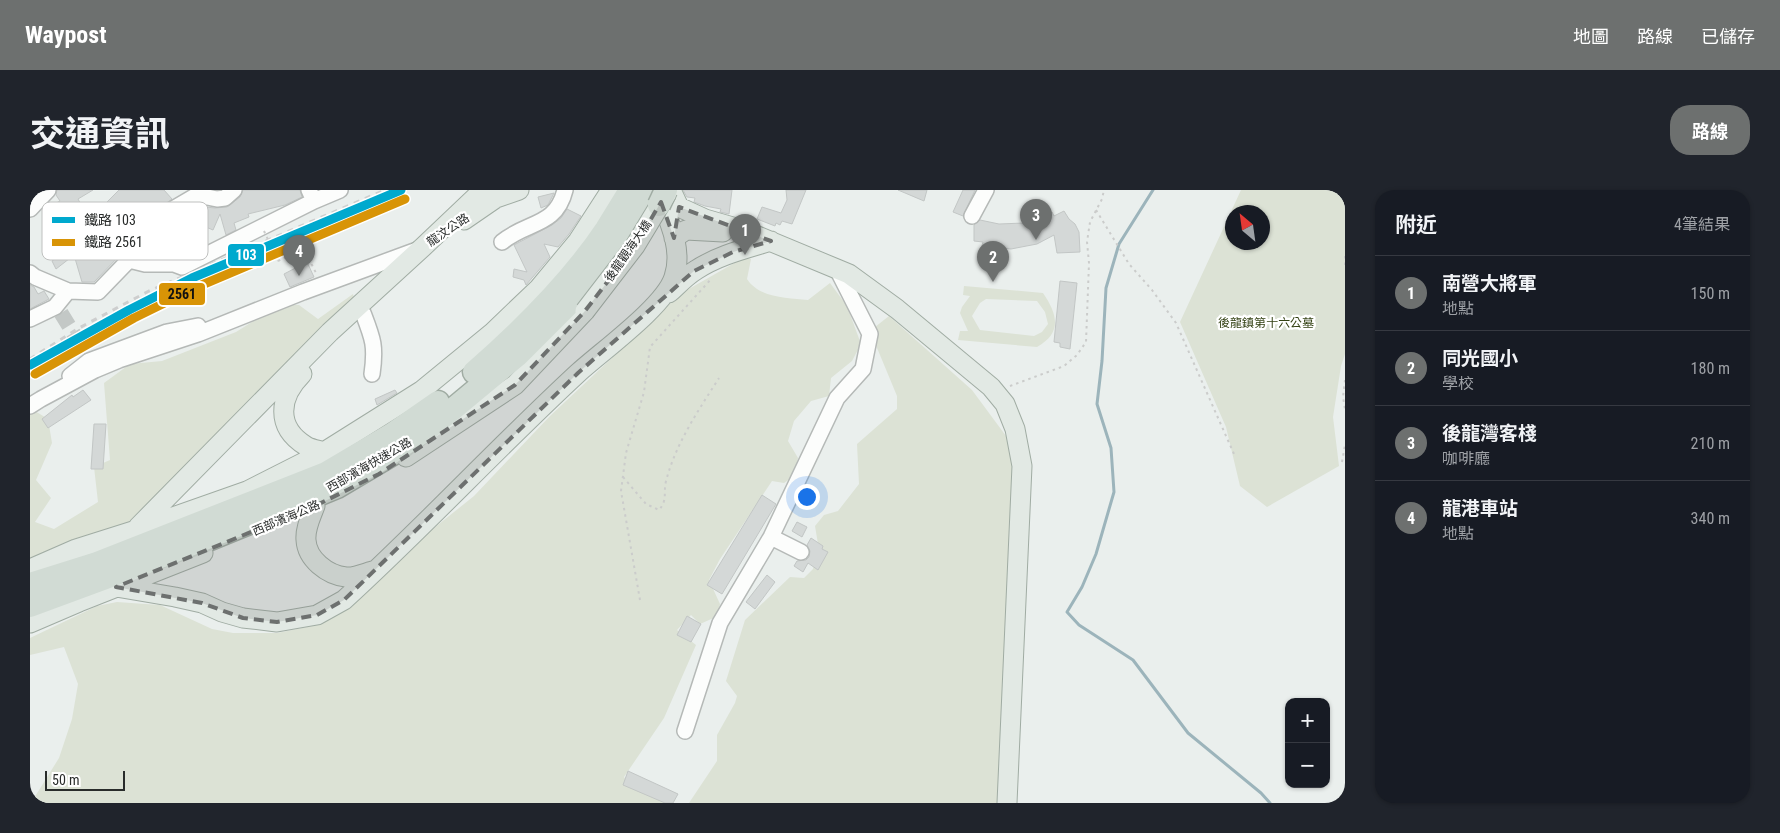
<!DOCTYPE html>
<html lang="zh-TW">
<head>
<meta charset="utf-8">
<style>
	body { margin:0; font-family:"Roboto Condensed","Noto Sans TC",sans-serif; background:#20242c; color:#f1f3f6 }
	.controls { position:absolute; right:15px; bottom:15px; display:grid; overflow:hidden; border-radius:10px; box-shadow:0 1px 4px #0004 }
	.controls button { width:45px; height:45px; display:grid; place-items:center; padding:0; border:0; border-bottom:1px solid #363941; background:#171b24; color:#f1f3f6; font:25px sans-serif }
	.compass { position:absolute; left:1195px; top:15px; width:45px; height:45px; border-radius:50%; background:#171b24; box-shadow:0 1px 4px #0004; rotate:331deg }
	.scale { position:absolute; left:15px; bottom:12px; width:80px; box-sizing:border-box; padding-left:5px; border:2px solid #292c2b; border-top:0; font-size:14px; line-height:18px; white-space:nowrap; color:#292c2b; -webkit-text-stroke:4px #fff; paint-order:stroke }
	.you { position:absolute; left:776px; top:306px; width:18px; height:18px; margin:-12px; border:4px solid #fff; border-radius:50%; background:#1a73e8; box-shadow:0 0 0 8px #1a73e833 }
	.badge { display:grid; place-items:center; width:32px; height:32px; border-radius:50%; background:#6d706f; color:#fff; font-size:16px; font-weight:700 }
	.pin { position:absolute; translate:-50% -41px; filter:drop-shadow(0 1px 2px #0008) }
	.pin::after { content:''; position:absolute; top:26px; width:18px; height:15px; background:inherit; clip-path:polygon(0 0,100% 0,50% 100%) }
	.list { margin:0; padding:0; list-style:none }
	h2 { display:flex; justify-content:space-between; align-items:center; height:65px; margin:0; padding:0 20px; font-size:21px }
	h2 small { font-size:16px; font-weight:400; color:#9ea1a6 }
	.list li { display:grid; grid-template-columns:32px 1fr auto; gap:15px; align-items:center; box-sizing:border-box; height:75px; padding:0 20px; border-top:1px solid #363941 }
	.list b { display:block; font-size:19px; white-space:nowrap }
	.list p { margin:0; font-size:16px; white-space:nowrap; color:#9ea1a6 }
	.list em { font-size:16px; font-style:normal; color:#9ea1a6 }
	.map { position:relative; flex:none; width:1315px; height:613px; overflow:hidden; border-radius:20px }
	header { display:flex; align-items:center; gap:30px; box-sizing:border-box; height:70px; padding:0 25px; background:#6d706f; color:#fff }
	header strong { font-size:24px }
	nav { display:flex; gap:28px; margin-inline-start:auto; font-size:18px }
	.intro { display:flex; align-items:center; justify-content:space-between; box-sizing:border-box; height:120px; padding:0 30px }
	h1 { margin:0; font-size:35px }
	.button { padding:12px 22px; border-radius:20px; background:#6d706f; color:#fff; font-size:18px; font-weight:700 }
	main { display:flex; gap:30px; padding:0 30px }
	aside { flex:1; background:#171b24; border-radius:20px; box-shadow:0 1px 4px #0004 }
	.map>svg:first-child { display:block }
	.green { fill:#dce2d5; fill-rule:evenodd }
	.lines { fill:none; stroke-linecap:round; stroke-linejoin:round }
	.stream { stroke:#9cb4bb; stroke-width:3 }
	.building { fill:#d4d8d7; stroke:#c2c6c5 }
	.minor-tunnel { stroke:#c3c8c6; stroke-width:15; stroke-dasharray:15 8; stroke-linecap:butt }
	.minor-casing { stroke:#b5b9b7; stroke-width:18 }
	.major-casing { stroke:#a0aca3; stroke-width:21 }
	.highway-casing { stroke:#a0aca3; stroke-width:25 }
	.path { stroke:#cbcccb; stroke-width:2; stroke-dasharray:2.5 4; stroke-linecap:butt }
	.minor { stroke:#fcfdfc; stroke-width:15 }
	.major { stroke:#e2e9e4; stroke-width:19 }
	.highway { stroke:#d1dbd4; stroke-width:22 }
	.rail { stroke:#cdcece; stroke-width:3; stroke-dasharray:6 6; stroke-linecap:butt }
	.major-bridge-casing { stroke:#a0aca3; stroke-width:21; stroke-linecap:butt }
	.highway-bridge-casing { stroke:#a0aca3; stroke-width:25; stroke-linecap:butt }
	.path-bridge { stroke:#cbcccb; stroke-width:2; stroke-dasharray:2.5 4; stroke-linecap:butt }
	.major-bridge { stroke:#e2e9e4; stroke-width:19 }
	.highway-bridge { stroke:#d1dbd4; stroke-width:22 }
	.rail-1-casing { stroke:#fff; stroke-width:12 }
	.rail-2-casing { stroke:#fff; stroke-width:12 }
	.rail-1 { stroke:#00a9ce; stroke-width:9 }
	.rail-2 { stroke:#d89406; stroke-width:9 }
	.marked { fill:#6d706f; fill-opacity:0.2; stroke:#6d706f; stroke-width:4; stroke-dasharray:10 6; stroke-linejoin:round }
	.labels { text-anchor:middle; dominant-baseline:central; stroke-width:4.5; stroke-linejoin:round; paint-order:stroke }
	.street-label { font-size:12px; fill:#292c2b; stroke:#fff }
	.park-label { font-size:12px; fill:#324012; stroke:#fff }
	.key { fill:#fff; stroke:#bfc0bf; stroke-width:1 }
	.key-label { font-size:14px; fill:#292c2b }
	.line-badge { stroke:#fff; stroke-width:2 }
	.badge-label { font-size:14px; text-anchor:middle; font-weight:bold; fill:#fff }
	.pale-badge-label { font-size:14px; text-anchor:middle; font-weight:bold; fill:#111 }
</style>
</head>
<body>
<header>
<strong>Waypost</strong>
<nav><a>地圖</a><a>路線</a><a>已儲存</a></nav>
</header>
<div class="intro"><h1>交通資訊</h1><a class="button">路線</a></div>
<main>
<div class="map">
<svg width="1315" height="613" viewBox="0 0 1315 613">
	<rect width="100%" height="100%" fill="#eaefed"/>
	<!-- green -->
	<path class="green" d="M1211 0H1315V164L1311 176 1303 227 1309 276 1237 317 1210 296 1196 237 1150 132ZM1232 22V52H1202V22Z
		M715 67 721 69 717 89C729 108 758 108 778 110L800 93 817 116 831 154 822 171 801 188 799 206 781 211 764 231 758 251 768 268 764 286 754 293 742 291 690 369 679 390 690 414 688 426 670 434 661 425 647 440 666 455 634 528 594 587 600 597 636 613H1L29 568 42 529 48 494 34 457 0 465V448L67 416 87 412 130 415 182 439 203 443H247L282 436 343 396 384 354 444 306 520 226 650 104Z
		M934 96 1013 103C1028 125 1032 143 1007 157L928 150 930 141H938L930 123 932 117 940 106 933 105ZM956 109 1007 111 1015 122 1018 134 1012 142 1004 146 950 140 942 126 950 113Z
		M323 104 326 115 110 325 76 348 0 373V224L5 221 18 229 22 253 6 290 21 308 5 332 24 339 68 312 64 277 80 270 74 193 100 174 132 171 206 142 251 114 269 115 288 129Z
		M859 126 942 200 976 246 986 279 973 613H659L687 571V545L705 513 707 506 696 491 715 430 760 387 774 388 783 379 789 360 785 336 794 325 808 321 829 294 827 254 867 219V206L840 141Z"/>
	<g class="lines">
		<!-- stream -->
		<path class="stream" d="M1123 0 1089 54 1076 98 1072 171 1067 214 1081 258 1084 302 1066 364 1052 397 1037 422 1049 435 1103 470 1158 543 1231 603 1240 613"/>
	</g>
	<!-- building -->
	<path class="building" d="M27 0H63L48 9 56 24 41 33 43 37 31 43 17 18 30 11 26 5Z
		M89 0H134L142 9 123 23 106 44 102 40 87 54 93 62 64 92H52L44 65 26 79 22 71 51 51 58 63 69 58 82 46 72 36 95 21 91 14 65 27 64 25Z
		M213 0H270L272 7 255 15 218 24 219 27 204 33 206 40 196 45 190 24 183 40 164 32 172 17 167 16 185 18 197 17 210 7Z
		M653 0H702L699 24 690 22 691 19 675 16 664 12 665 8 657 7Z
		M756 0H776L762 34 752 31 750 35 746 33 745 36 727 29 732 17 751 23 757 10Z
		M868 0H897L894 11Z
		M933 0H945L933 26 923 22Z
		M524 3 518 15 511 18 508 7Z
		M537 19 551 26 539 44 528 57 514 54 520 67 496 95 494 90 483 87 484 79 497 82 484 55 522 35 531 28Z
		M1034 21 1039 29 1045 34 1049 42 1050 62 1027 63 1024 45 1007 54 981 59 952 56 953 52 944 51V35L950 30 969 34 994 33 1006 30 1022 22 1024 26Z
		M277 72 284 87 260 97 254 84Z
		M1030 91 1047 93 1040 159 1030 157V153L1024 152Z
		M0 95 4 97 8 104 14 101 19 109 0 119Z
		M53 200 61 210 18 238 12 229 42 205 43 207Z
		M365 200 367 203 347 215 345 209Z
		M64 234H76L73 279H61Z
		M732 305 746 314 692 404 677 395Z
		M767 332 777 337 772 347 762 341Z
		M781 348 793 356 792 359 798 362 788 380 778 373 773 382 764 376 767 371 776 370 779 367 780 361 777 355Z
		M737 385 745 392 725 419 716 412Z
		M657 426 671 434 661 452 647 445Z
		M598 581 648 604 643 613H635L593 595Z"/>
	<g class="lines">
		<!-- minor-tunnel -->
		<path class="minor-tunnel" d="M31 123 55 162"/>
		<defs>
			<path id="minor" d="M279 0 284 11 310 0
				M0 19 18 0
				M942 26 956 0
				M472 52C497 31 526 37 535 0
				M99 70 115 74H144L152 77 284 11
				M0 83 5 87 38 101 68 102 99 70 129 30 138 22 167 5 187 9 195 8 204 0
				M333 123C343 149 346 156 342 184
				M0 129 25 117 38 101
				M40 186 59 171 137 142 168 136
				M0 216 11 209 65 180 89 170 168 144 273 102 387 60
				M741 347 771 362
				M655 541 690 433 741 347 807 208 833 179 840 144 807 79"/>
			<path id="major" d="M641 0 649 17 675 29 713 40 807 79 819 84 867 119 961 197 975 214 985 239 992 276 977 613
				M434 30 466 8 489 0
				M644 48 656 40 693 42
				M639 103C648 95 656 86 666 80 689 65 715 59 741 51
				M272 184C249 207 245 237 276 256 281 259 288 260 294 262
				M376 267 485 195 555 121
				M285 316C281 327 275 338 276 350 277 369 297 385 316 387 325 388 337 382 346 380
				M108 337 300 142 393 57 453 0
				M0 379 46 359 106 340 217 301 294 262 391 201 463 142 509 98 548 51 581 0
				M86 397 145 407 172 413 192 422 213 428 247 432 287 425 314 410C394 337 468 257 548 183 572 161 635 116 644 87 654 58 637 27 627 0
				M0 433 49 412 173 363"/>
			<path id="highway" d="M444 182C492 140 540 93 576 39 584 26 592 13 600 0
				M0 394 67 373 296 283 362 244 408 212
				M0 416 168 354 307 297 371 259 411 229 488 165 543 110 581 60 619 0"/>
		</defs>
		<!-- minor casing -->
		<use href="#minor" class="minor-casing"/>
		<!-- major casing -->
		<use href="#major" class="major-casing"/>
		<!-- highway casing -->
		<use href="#highway" class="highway-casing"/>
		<!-- path -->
		<path class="path" d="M1066 20 1099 74 1122 100 1146 133 1204 264
			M1315 66V76
			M248 71 274 59 287 85
			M1315 190 1313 207 1315 219
			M980 196 1034 176 1047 165 1056 152 1059 73 1057 52 1060 32 1072 9 1074 0
			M1312 272 1315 255
			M593 287 616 314 629 320C638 309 633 304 636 291 646 253 668 221 689 188
			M610 410 591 301 596 263 614 202 620 157 682 88"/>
		<!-- minor -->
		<use href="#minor" class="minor"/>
		<!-- major -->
		<use href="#major" class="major"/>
		<!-- highway -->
		<use href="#highway" class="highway"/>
		<!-- rail -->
		<path class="rail" d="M0 169 49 138 119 101 355 0"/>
		<defs>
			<path id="major-bridge" d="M555 121 605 56 637 3"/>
			<path id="highway-bridge" d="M629 15 636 0"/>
		</defs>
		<!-- major-bridge casing -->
		<use href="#major-bridge" class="major-bridge-casing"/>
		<!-- highway-bridge casing -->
		<use href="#highway-bridge" class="highway-bridge-casing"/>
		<!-- path-bridge -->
		<path class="path-bridge" d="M234 41 248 71"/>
		<!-- major-bridge -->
		<use href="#major-bridge" class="major-bridge"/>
		<!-- highway-bridge -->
		<use href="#highway-bridge" class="highway-bridge"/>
		<defs>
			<path id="rail-1" d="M0 175 99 120 162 88 371 0"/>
			<path id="rail-2" d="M5 184 104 128 167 97 375 9"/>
		</defs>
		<!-- rail-1 casing -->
		<use href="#rail-1" class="rail-1-casing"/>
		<!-- rail-2 casing -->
		<use href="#rail-2" class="rail-2-casing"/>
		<!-- rail-1 -->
		<use href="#rail-1" class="rail-1"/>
		<!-- rail-2 -->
		<use href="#rail-2" class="rail-2"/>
	</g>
	<!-- marked area -->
	<path class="marked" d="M631 12 644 48 649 17 741 51 703 62 664 81 548 183 314 410 287 425 247 432 213 428 172 413 86 397 285 316 349 284 485 195 555 121 605 56Z"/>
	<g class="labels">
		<!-- street labels -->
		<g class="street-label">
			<text transform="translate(418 40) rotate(-34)">龍汶公路</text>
			<text transform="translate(598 61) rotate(-55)">後龍觀海大橋</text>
			<text transform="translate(339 275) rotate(-30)">西部濱海快速公路</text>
			<text transform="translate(256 328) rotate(-23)">西部濱海公路</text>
		</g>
		<!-- park labels -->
		<g class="park-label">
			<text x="1236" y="133">後龍鎮第十六公墓</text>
		</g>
	</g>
	<!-- legend -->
	<rect x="12" y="12" width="166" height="58" rx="8" class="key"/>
	<rect x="22" y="27" width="23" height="6" fill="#00a9ce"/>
	<rect x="22" y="49" width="23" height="7" fill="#d89406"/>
	<g class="key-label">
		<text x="54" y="35">鐵路 103</text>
		<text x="54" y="57">鐵路 2561</text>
	</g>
	<g class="line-badge">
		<rect x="197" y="53" width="38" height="24" rx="5" fill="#00a9ce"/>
		<rect x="128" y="92" width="48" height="24" rx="5" fill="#d89406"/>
	</g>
	<g class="badge-label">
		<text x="216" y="70">103</text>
	</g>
	<g class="pale-badge-label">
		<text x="152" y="109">2561</text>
	</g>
</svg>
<div class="controls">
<button>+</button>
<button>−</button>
</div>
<svg class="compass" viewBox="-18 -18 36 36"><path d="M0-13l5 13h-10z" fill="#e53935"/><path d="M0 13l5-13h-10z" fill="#9ea1a6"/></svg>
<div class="scale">50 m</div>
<div class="you"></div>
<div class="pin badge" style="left:715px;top:65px">1</div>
<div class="pin badge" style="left:963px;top:92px">2</div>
<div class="pin badge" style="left:1006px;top:50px">3</div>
<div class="pin badge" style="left:269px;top:86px">4</div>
</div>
<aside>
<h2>附近<small>4筆結果</small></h2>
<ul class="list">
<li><span class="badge">1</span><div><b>南營大將軍</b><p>地點</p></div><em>150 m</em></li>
<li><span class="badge">2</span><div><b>同光國小</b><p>學校</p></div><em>180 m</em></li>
<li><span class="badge">3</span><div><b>後龍灣客棧</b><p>咖啡廳</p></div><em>210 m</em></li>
<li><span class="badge">4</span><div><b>龍港車站</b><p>地點</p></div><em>340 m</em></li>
</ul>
</aside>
</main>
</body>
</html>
